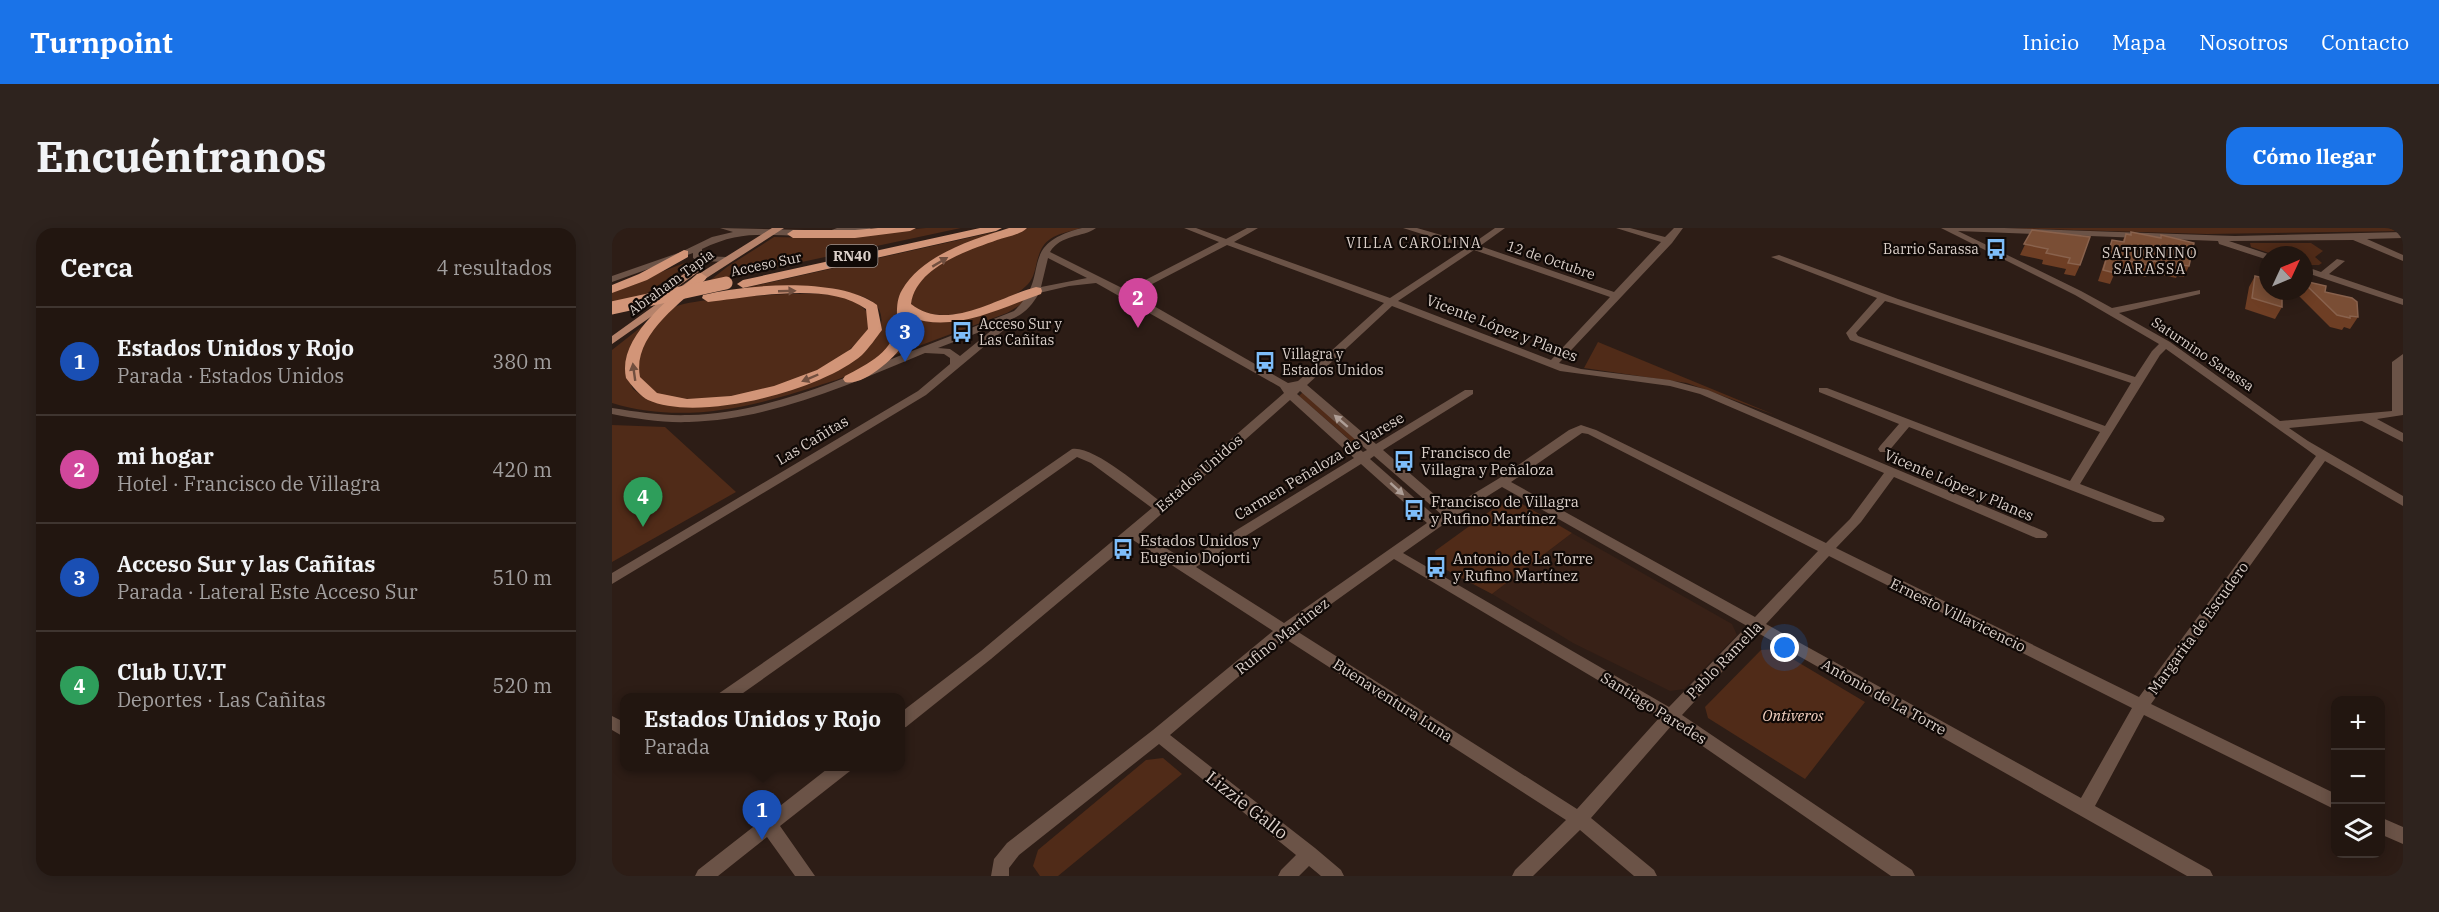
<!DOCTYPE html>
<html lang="es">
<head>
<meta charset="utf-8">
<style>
	body { margin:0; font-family:"IBM Plex Serif",serif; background:#2e231e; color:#f1f3f6 }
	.controls { position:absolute; right:18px; bottom:18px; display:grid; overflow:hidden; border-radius:12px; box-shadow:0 3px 15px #0003 }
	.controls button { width:54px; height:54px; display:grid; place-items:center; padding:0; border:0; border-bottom:2px solid #3f3530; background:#221610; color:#f1f3f6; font:30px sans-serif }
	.compass { position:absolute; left:1647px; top:18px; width:54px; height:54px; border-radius:50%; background:#221610; box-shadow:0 3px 15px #0003; rotate:46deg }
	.you { position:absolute; left:1173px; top:420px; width:21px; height:21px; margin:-15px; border:4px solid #fff; border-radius:50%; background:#1a73e8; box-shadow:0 0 0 9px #1a73e833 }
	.badge { display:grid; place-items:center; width:39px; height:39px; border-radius:50%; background:#1a73e8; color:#fff; font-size:20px; font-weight:700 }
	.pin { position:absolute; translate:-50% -50px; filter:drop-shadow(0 2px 3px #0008) }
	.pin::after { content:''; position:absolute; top:32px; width:21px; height:18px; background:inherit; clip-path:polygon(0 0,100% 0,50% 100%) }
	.popup { position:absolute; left:8px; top:465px; width:285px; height:78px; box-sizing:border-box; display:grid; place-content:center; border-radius:12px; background:#221610; filter:drop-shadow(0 2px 4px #0005); font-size:20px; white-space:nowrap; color:#a29f9f }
	.popup b { font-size:22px; color:#f1f3f6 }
	.popup::after { content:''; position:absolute; left:50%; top:100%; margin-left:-12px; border:12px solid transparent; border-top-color:#221610 }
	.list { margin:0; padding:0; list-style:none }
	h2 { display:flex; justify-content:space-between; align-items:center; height:78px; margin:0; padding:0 24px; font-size:26px }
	h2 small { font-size:20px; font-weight:400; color:#a29f9f }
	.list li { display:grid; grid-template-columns:39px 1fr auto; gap:18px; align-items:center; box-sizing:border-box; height:108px; padding:0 24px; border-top:2px solid #3f3530 }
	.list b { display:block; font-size:22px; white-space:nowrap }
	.list p { margin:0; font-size:20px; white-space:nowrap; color:#a29f9f }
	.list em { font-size:20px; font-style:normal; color:#a29f9f }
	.icon { flex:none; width:33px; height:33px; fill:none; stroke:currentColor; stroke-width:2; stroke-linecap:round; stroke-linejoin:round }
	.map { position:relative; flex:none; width:1791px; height:648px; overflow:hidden; border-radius:18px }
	header { display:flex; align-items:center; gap:36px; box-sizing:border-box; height:84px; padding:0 30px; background:#1a73e8; color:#fff }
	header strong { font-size:28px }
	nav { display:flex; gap:33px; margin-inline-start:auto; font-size:21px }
	.intro { display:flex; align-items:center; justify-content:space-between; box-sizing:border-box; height:144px; padding:0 36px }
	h1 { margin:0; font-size:42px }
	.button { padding:15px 27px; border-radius:18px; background:#1a73e8; color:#fff; font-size:21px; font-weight:700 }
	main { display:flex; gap:36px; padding:0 36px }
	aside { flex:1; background:#221610; border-radius:18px; box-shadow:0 3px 15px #0003 }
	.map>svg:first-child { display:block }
	.built { fill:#382117 }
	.green { fill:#502b18 }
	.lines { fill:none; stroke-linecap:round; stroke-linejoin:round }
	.minor { fill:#6b5347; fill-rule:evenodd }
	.major { fill:#b5826a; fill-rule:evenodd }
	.highway { fill:#d29578; fill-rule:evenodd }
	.highway-bridge { stroke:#d29578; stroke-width:13 }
	.wall { fill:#6e3e24 }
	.building { fill:#7a4e35; stroke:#89624d; stroke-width:1.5 }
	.oneway { fill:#714f3f }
	.oneway2 { fill:#ae9e96 }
	.labels { text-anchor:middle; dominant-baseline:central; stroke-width:4.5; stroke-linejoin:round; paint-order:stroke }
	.far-neighbourhood-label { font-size:14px; letter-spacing:1.5px; fill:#dbd0ca; stroke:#100906 }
	.far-poi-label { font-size:14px; fill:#dbd0ca; stroke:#100906; text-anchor:start }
	.shield { fill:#100906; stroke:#9e948f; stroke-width:1.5 }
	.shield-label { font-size:14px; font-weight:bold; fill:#dbd0ca }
	.far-street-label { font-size:14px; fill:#dbd0ca; stroke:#100906 }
	.street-label { font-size:15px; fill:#dbd0ca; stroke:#100906 }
	.poi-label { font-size:15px; fill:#dbd0ca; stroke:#100906; text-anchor:start }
	.park-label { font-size:15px; font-style:italic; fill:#f6d3c3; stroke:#100906 }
	.near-street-label { font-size:18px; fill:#dbd0ca; stroke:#100906 }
</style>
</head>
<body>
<header>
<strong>Turnpoint</strong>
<nav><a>Inicio</a><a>Mapa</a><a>Nosotros</a><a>Contacto</a></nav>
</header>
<div class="intro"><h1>Encuéntranos</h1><a class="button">Cómo llegar</a></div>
<main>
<aside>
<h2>Cerca<small>4 resultados</small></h2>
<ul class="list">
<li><span class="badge" style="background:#1a4fb4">1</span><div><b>Estados Unidos y Rojo</b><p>Parada · Estados Unidos</p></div><em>380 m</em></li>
<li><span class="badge" style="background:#d1479c">2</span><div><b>mi hogar</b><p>Hotel · Francisco de Villagra</p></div><em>420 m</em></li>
<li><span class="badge" style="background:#1a4fb4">3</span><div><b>Acceso Sur y las Cañitas</b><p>Parada · Lateral Este Acceso Sur</p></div><em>510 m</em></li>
<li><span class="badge" style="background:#2e9e5b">4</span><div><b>Club U.V.T</b><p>Deportes · Las Cañitas</p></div><em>520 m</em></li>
</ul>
</aside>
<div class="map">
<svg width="1791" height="648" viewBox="0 0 1791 648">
	<rect width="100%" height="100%" fill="#2d1d16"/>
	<!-- built -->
	<path class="built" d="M960 305 1120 396 1125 407 1072 461 1058 463 961 415 880 366Z"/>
	<!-- green -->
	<path class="green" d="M314 0H349L96 54 115 39 162 9 204 10Z
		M416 0H469C442 8 430 8 424 38 422 46 420 53 414 58 393 79 342 92 314 85 308 83 303 79 298 76 300 35 384 11 416 0Z
		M1392 0H1791V3L1595 6Z
		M387 3 388 5 310 42C299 71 291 107 268 128 251 145 224 152 202 159 136 180 69 196 0 175V122L33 96 15 149 21 161 33 170 78 178 196 154 268 101C282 53 192 63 167 64 146 65 124 66 102 67Z
		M1638 15H1699L1711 23 1703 29 1710 35 1707 37H1693L1692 27H1663L1639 19Z
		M75 34 71 40 31 68 0 76V63Z
		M176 66C200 66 242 62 256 86L257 101C242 119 227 133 205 144 173 160 68 187 38 162 25 151 25 141 28 126 32 110 49 88 63 79 79 71 155 67 176 66Z
		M415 68 408 77 395 85 280 128 296 88 331 93Z
		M986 114 1163 187 1075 155 972 140Z
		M691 164 751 217 747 220 687 168Z
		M0 197 53 199 124 264 0 334Z
		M892 273H905L960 305 880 366 825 337 823 323Z
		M1164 421 1253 474 1193 551 1096 490 1093 479 1149 422Z
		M551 530 570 546 446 648H428L421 638 426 622 534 532Z"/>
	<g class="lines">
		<!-- minor -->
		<path class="minor" d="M108 0 193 2 197 5 193 8C152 7 128 2 90 21V28L115 29 120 32 118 34 86 33 81 30V25L0 54V48L69 24 100 9 121 4Z
			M225 0H259L255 3 221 6 217 3Z
			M470 0H484C470 10 449 6 438 24L514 62 607 14 572 0H584L614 11 635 0H646L622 14 778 70 854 20 791 0H805L860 16 883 0H893L868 18 1002 64 1049 14 1004 0H1018L1053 9 1062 0H1071L1060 15 947 135 969 141 1058 152 1096 162 1434 304 1436 307 1434 310H1424L1282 249 1249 294 1224 320 1527 469 1704 228 1554 121 1548 127 1468 256 1551 288 1553 291 1551 294H1541L1297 199 1276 224H1268L1266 221 1268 218 1287 196 1207 164V160H1215L1458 253 1488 204 1238 112 1234 105 1265 70 1159 29 1167 27 1286 71 1523 149 1540 123 1547 116 1463 67 1329 0H1392L1623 8 1791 4V10L1755 11 1791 27V33L1741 12 1617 13 1659 27H1656V32L1607 16 1606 13 1346 3 1469 63 1500 80 1588 62V66L1507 85 1558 114 1668 193 1780 183V134L1791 126V187L1765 191 1791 205V214L1750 193 1677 200 1696 213 1791 268V278L1713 233 1539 476 1724 566V582L1532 487 1483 578 1598 642 1601 648H1575L1146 405 1070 487 1300 642 1303 648H1279L1060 497 979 590 1042 642 1045 648H1022L968 602 921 648H900L903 642 954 592 672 410 558 507 703 620 729 642 732 648H709L697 638 687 648H666L669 642 684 627 547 516 407 627 397 640V648H379L382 631 395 615 541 502 661 403 521 312 379 431 294 499 288 500V485L369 423 540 280 479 235 465 229 124 470H104L106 466 460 221C481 217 530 260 548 273L672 165 668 159 484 55 457 58 427 65C420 78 412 86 398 92L399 96 314 167 0 356V345L306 163 338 136V130L332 126 313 125C238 156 159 192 77 194 51 195 26 191 0 186V180C26 184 51 188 77 187 150 185 221 155 287 128 326 113 364 98 402 83 441 47 403 17 470 0ZM615 17 772 75 686 153 676 155 521 66ZM862 22 998 69 939 132 786 73ZM436 30 475 50 429 59ZM1273 73 1280 75 1519 155 1493 198 1246 108 1244 105ZM780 78 948 143 1058 158 1088 166 1272 245 1238 291 1214 315 984 202 969 197 957 202 886 251 838 280 771 222 861 166V162H853L764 216 695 157ZM386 97 348 128 338 121 326 120ZM688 163 755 222 751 224 685 166ZM678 172 742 230 574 333 529 304ZM970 205 976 206 1206 323 1143 389 899 254ZM762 228 829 286 824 289 758 231ZM749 236 815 295 672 395 584 339ZM890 259 1135 398 1057 479 791 325 842 289ZM1217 328 1520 480 1469 570 1154 396ZM782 331 1048 489 965 581 683 402Z
			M1725 31 1733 33 1717 46 1791 71V77L1692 44V38L1709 44Z
			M0 488 12 494V509L0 502Z
			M219 538H240L238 543 168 598 203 648H183L155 609 106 648H83L86 642Z
			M1768 589 1791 599V616L1768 606Z"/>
		<!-- major -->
		<path class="major" d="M160 0H172L93 51 0 116V108L85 47Z
			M85 37 89 38V42L40 77H32V73Z"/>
		<!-- highway -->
		<path class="highway" d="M266 0H304L298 3 243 10H181L175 6 181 2H243Z
			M368 0H390L384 3 131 60 125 56 131 52Z
			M397 0H415C408 7 394 9 385 12 355 23 304 39 299 76 335 105 386 69 424 59L429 60 430 63 429 66C388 80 341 106 298 89 298 97 298 105 294 112 286 128 251 159 233 154L231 151 233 148C256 136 283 123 285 94 285 83 284 72 290 62 311 26 360 12 397 0Z
			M72 22 76 23V29L35 52 0 65V57L27 46Z
			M89 45 95 49 93 52C68 76 20 108 28 149L45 165 75 171 119 168 162 158 205 142 239 121 256 101 254 81C217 53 139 69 96 74L90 70 91 67C135 56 228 49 265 77L270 102C264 110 257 120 250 127 210 162 86 195 36 172 29 169 19 157 14 150 5 109 58 71 85 46Z"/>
		<!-- highway-bridge -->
		<path class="highway-bridge" d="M0 80 114 55"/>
	</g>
	<!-- wall -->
	<path class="wall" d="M1420 2 1468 37 1463 48 1452 46 1454 41 1430 36 1431 32 1408 27Z
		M1514 6 1548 10 1549 7 1577 38 1572 49 1565 48 1564 50 1537 44 1534 49 1504 42 1498 56 1486 53 1496 23 1500 12 1510 14Z
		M1656 44V63L1670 79 1663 91 1633 81 1637 59 1643 48 1653 50Z
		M1692 53 1746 89 1738 101 1732 99 1730 102 1718 99 1683 64V63H1692Z"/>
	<!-- building -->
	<path class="building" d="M1420 2 1478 9 1468 37 1456 35 1458 30 1434 25 1436 21 1412 16Z
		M1519 4 1549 10V7L1582 15 1577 38 1570 37V39L1541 33 1540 38 1508 31 1503 45 1491 42 1500 12 1512 14 1514 6 1519 7Z
		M1643 48 1656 51V63H1670V79L1640 70Z
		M1692 53 1714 58 1713 64 1740 70 1745 74 1746 89 1738 88V90L1725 87 1692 55Z"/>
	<!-- one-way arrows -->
	<defs><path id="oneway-solid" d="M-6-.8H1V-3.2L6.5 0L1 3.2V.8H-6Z" transform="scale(1.5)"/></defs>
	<g class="oneway">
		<use href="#oneway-solid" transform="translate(328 34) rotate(-31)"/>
		<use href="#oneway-solid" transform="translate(175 63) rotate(-2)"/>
		<use href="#oneway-solid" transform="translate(22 144) rotate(-98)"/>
		<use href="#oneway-solid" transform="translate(198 150) rotate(157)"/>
	</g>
	<g class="oneway2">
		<use href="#oneway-solid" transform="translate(729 193) rotate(-139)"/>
		<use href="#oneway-solid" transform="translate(785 261) rotate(42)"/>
	</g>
	<!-- icons -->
	<defs>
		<symbol id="bus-bare" viewBox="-9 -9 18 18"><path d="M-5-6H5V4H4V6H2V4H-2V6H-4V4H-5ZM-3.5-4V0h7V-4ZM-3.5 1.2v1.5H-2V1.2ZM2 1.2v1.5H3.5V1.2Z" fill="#7ebdf9" stroke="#100906" stroke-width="2.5" paint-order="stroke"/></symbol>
	</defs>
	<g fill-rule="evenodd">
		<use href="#bus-bare" x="1369" y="6" width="30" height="30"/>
		<use href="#bus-bare" x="335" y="89" width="30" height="30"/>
		<use href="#bus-bare" x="638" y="119" width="30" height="30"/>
		<use href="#bus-bare" x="777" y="218" width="30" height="30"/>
		<use href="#bus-bare" x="787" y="267" width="30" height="30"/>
		<use href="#bus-bare" x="496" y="306" width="30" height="30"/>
		<use href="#bus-bare" x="809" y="324" width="30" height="30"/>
	</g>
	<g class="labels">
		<!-- far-neighbourhood labels -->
		<g class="far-neighbourhood-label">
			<text x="802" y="15">VILLA CAROLINA</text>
			<text x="1538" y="25">SATURNINO<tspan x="1538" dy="16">SARASSA</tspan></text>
		</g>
		<!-- far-poi labels -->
		<g class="far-poi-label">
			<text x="1367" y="21" text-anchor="end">Barrio Sarassa</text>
			<text x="367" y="96">Acceso Sur y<tspan x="367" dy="16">Las Cañitas</tspan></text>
			<text x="670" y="126">Villagra y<tspan x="670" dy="16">Estados Unidos</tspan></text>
		</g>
		<!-- shield labels -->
		<rect class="shield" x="214.5" y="17" width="51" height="22" rx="4.5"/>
		<g class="shield-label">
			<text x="240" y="28">RN40</text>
		</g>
		<!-- far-street labels -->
		<g class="far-street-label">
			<text transform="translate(939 32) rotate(19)">12 de Octubre</text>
			<text transform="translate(154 36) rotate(-12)">Acceso Sur</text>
			<text transform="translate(59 54) rotate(-36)">Abraham Tapia</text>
			<text transform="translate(1591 126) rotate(34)">Saturnino Sarassa</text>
		</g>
		<!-- street labels -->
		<g class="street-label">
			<text transform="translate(890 100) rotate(21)">Vicente López y Planes</text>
			<text transform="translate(200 212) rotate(-31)">Las Cañitas</text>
			<text transform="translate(707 238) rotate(-31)">Carmen Peñaloza de Varese</text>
			<text transform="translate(587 245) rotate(-41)">Estados Unidos</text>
			<text transform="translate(1347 257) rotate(23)">Vicente López y Planes</text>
			<text transform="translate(1346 387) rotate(26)">Ernesto Villavicencio</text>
			<text transform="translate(1586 400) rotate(-54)">Margarita de Escudero</text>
			<text transform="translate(670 408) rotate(-38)">Rufino Martinez</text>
			<text transform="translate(1112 432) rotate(-46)">Pablo Ramella</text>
			<text transform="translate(1272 469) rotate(29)">Antonio de La Torre</text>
			<text transform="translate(781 472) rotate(33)">Buenaventura Luna</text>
			<text transform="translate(1042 480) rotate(32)">Santiago Paredes</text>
		</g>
		<!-- poi labels -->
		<g class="poi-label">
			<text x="809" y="224">Francisco de<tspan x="809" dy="17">Villagra y Peñaloza</tspan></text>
			<text x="819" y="273">Francisco de Villagra<tspan x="819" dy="17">y Rufino Martínez</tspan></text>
			<text x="528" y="312">Estados Unidos y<tspan x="528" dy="17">Eugenio Dojorti</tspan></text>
			<text x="841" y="330">Antonio de La Torre<tspan x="841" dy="17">y Rufino Martínez</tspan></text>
		</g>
		<!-- park labels -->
		<g class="park-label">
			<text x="1181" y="487">Ontiveros</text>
		</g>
		<!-- near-street labels -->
		<g class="near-street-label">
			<text transform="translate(635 577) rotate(38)">Lizzie Gallo</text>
		</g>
	</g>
</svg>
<div class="controls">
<button>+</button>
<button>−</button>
<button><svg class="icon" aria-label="layers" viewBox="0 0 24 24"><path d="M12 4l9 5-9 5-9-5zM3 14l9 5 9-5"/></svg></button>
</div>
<svg class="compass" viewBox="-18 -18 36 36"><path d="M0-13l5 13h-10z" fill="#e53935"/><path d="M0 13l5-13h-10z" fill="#a29f9f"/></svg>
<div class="you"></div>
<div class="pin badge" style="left:150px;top:612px;background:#1a4fb4">1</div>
<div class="popup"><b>Estados Unidos y Rojo</b>Parada</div>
<div class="pin badge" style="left:526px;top:100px;background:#d1479c">2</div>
<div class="pin badge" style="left:293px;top:134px;background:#1a4fb4">3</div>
<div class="pin badge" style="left:31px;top:299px;background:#2e9e5b">4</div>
</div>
</main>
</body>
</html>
